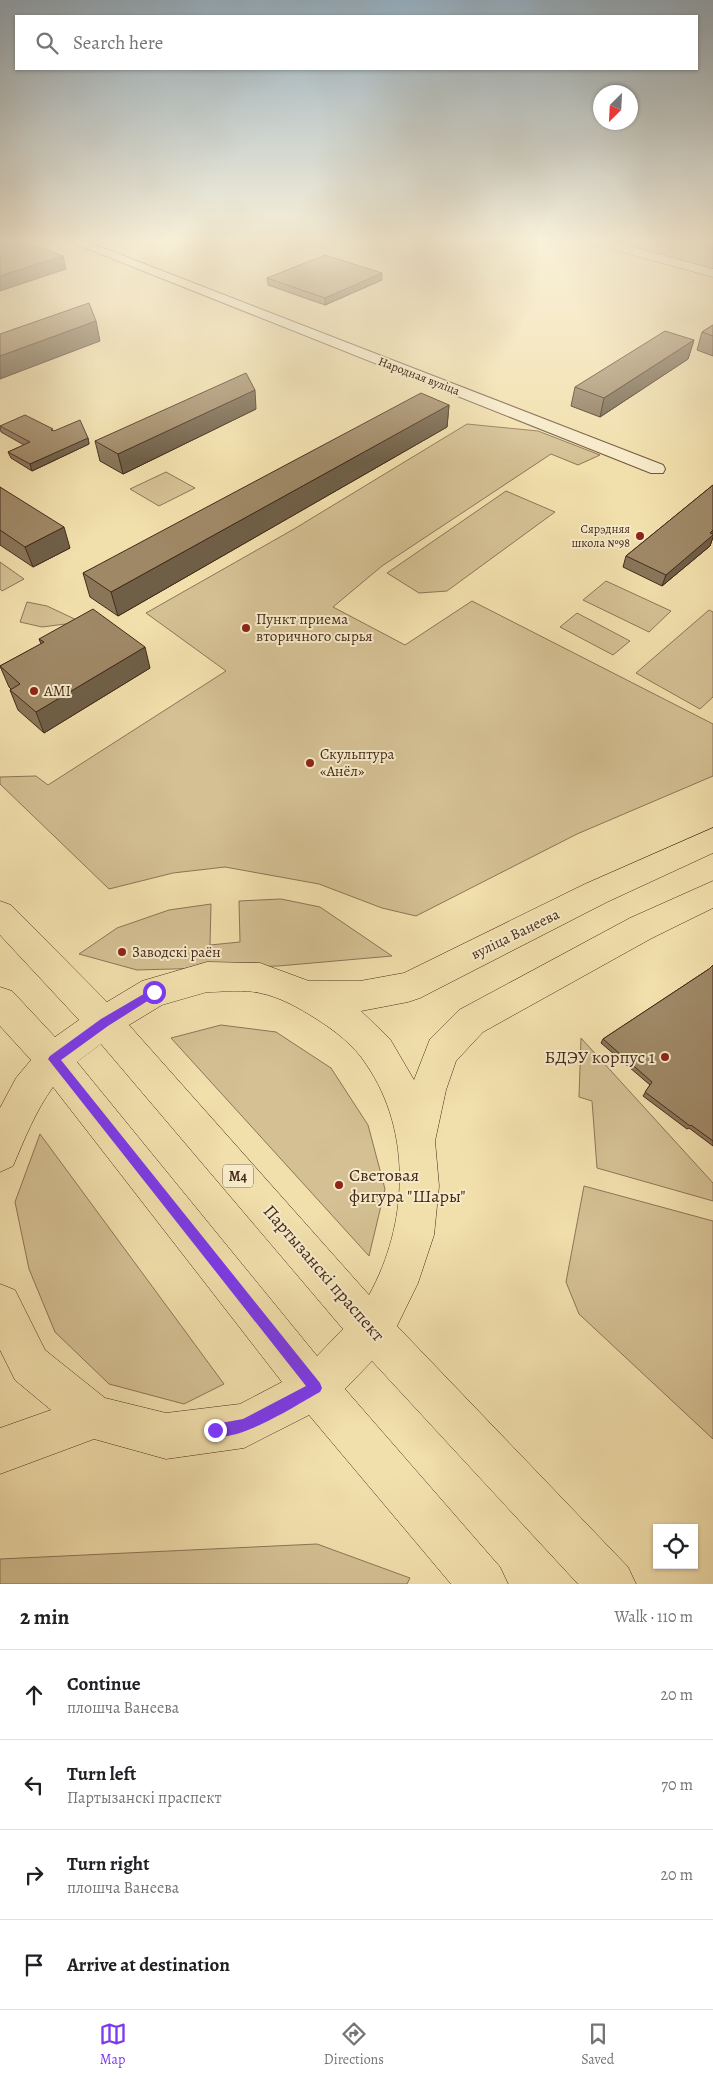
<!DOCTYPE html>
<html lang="en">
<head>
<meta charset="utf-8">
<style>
	body { margin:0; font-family:Alegreya,serif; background:#f6f6f6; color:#202124 }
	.controls { position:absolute; right:15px; bottom:15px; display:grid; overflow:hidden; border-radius:0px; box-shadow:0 1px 4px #0004 }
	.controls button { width:45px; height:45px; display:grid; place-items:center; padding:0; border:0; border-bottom:1px solid #e0e0e0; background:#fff; color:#202124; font:25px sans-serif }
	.compass { position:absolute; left:593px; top:85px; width:45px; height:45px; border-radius:50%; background:#fff; box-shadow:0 1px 4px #0004; rotate:204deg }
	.stop { position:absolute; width:15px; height:15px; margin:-11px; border:4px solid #7c3aed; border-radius:50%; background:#fff }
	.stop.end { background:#7c3aed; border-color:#fff; box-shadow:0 1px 5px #0008 }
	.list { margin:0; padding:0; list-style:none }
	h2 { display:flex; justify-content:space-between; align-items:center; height:65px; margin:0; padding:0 20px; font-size:21px }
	h2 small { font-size:16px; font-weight:400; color:#757577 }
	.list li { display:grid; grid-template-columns:32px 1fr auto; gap:15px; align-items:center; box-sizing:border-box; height:90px; padding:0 20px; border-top:1px solid #e0e0e0 }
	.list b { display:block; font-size:19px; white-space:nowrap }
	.list p { margin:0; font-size:16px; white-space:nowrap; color:#757577 }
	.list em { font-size:16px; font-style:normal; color:#757577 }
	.icon { flex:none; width:28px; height:28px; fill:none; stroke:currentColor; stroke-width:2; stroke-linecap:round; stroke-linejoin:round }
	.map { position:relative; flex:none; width:713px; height:1584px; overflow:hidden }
	.search { position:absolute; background:#fff; box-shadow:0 1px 4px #0004; left:15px; right:15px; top:15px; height:55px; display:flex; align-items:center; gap:12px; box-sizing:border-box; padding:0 18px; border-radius:0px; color:#757577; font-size:19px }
	.sheet { height:425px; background:#fff }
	nav { display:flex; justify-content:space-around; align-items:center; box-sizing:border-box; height:70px; border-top:1px solid #e0e0e0; background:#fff; font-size:14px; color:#757577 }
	nav a { display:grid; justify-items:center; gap:2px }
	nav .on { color:#7c3aed }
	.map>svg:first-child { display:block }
	.green { fill:#d4c093; stroke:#8d7557 }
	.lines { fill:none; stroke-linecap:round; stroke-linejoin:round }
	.street-casing { stroke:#71573f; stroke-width:2 }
	.secondary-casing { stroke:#462a1b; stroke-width:1 }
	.primary-casing { stroke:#462a1b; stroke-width:1 }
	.street { fill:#f6eac9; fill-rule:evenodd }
	.secondary { fill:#f6eac9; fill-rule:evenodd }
	.primary { fill:#f1dfac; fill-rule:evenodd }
	.wall { fill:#897558; stroke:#462a1b }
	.shaded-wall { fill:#6f5f47; stroke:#462a1b }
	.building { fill:#9f8866; stroke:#462a1b }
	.route { fill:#7c3aed }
	.poi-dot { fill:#8f2418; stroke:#f6eac9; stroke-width:2 }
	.labels { text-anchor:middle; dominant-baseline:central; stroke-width:4; stroke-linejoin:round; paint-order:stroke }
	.far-street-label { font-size:12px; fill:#462a1b; stroke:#f6eac9 }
	.far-poi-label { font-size:12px; fill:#462a1b; stroke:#f6eac9; text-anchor:end }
	.shield { fill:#f6eac9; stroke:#7b644f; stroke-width:1 }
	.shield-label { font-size:14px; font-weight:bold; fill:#462a1b }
	.poi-label { font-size:15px; fill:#462a1b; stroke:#f6eac9; text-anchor:start }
	.street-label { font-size:15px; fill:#462a1b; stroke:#f6eac9 }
	.near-poi-label { font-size:18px; fill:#462a1b; stroke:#f6eac9; text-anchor:end }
	.near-street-label { font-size:18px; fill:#462a1b; stroke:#f6eac9 }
</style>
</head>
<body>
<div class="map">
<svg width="713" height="1584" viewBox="0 0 713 1584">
	<rect width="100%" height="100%" fill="#f1dfac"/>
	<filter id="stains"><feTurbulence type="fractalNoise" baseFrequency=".004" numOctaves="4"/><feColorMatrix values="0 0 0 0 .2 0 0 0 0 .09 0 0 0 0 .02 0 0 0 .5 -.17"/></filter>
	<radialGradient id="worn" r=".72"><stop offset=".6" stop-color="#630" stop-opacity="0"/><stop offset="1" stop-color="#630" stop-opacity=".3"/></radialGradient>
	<!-- green -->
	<path class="green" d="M599 239H713V270Z
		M467 424 538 431 600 455 578 465 551 454 382 566 333 607 405 645 472 601 713 724V776L577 834 416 916 382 908 319 884 225 867 173 873 109 889 0 784V777L36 776 48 785 226 671 146 613 294 529Z
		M166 472 195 488 159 506 130 489Z
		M506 491 555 512 447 591 419 593 387 573Z
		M0 562 24 579 2 591 0 589Z
		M606 581 671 611 649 632 583 600Z
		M27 602 47 606 81 622 42 627 20 622Z
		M709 610 713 612V697L700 709 636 673Z
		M577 613 630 641 613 655 560 627Z
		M281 899 320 907 392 956 278 966 137 970 79 954 117 928 169 910 211 904 210 945 240 942 239 901Z
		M221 1025 276 1032 331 1068 368 1125 385 1189 369 1256 171 1038Z
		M581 1038 713 1183V1201L597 1168 592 1101 579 1097Z
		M40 1134 224 1384 184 1404 109 1384 55 1332 29 1269 15 1202Z
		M584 1186 713 1221V1439L579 1314 566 1282Z
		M317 1544 410 1578 407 1584H0V1559Z"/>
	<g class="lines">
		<defs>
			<path id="street" d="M63 239H80L663 465 665 469 663 473H651Z"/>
			<path id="secondary" d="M583 239H604L713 269V277L585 242Z"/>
			<path id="primary" d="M713 828V853L607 902 420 998 408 1002 361 1011 390 1039 414 1080 430 1039 459 1010 630 918 713 881V908L652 938 483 1032 456 1061 446 1090 435 1141 439 1186 434 1235 418 1283 397 1326 628 1567 636 1584H578L372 1361 345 1389 500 1567 508 1584H451L309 1415 244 1448 166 1459 94 1439 0 1474V1428L51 1410 15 1380 0 1350V1284L15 1290 45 1350 105 1398 166 1413 240 1404 282 1382 53 1087C35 1112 25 1138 13 1166L0 1172V1108L16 1078 31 1060 0 1026V987L12 991 55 1037 79 1020 0 935V901L11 905 107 1002 142 981 207 962 260 963 309 981H360L404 973 585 884ZM207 992C224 992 244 989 260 993 280 997 299 1008 315 1018 334 1030 354 1045 366 1064 413 1132 408 1225 369 1295L129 1025 162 1005ZM101 1044 343 1329 317 1356 77 1062Z"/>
		</defs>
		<!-- street casing -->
		<use href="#street" class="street-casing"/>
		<!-- secondary casing -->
		<use href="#secondary" class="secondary-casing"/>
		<!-- primary casing -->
		<use href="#primary" class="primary-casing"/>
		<!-- street -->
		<use href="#street" class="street"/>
		<!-- secondary -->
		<use href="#secondary" class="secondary"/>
		<!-- primary -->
		<use href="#primary" class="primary"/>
	</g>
	<!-- wall -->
	<path class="wall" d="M267 278 382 280 325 305 268 285Z
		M713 325V356L697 350 702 332Z
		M694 340 688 359 600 417 571 406 575 387Z
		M449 405 447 427 118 616 90 597 83 573Z
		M256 409 123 474 100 461 95 441Z
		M0 426 53 431 88 438 89 444 32 471 11 458 8 452 24 445 1 432Z
		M713 485V537L710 546 662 586 623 567 626 556Z
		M0 487 70 548 33 567 0 545Z
		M39 639 150 668 44 733 18 710 10 690 11 689 9 687 0 666 41 644Z
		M713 965V1146L689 1128 687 1129 643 1096 650 1085 601 1043 603 1039 709 969Z"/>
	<!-- shaded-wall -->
	<path class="shaded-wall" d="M63 256 66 269 0 291V276Z
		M382 273V280L325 305V298Z
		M96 321 100 341 0 379V356Z
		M694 340 688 359 600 417 604 398Z
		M255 390 256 409 123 474 118 454Z
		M449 405 447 427 118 616 111 592Z
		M88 438 89 444 32 471 30 464Z
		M64 527 70 548 33 567 25 547Z
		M713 530V537L710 546 662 586 666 575Z
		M145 647 150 668 44 733 36 712Z"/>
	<!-- building -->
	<path class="building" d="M0 239H19L63 256 0 276Z
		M325 255 382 273 325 298 267 278Z
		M89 303 96 321 0 356V334Z
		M713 325V336L702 332Z
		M665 331 694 340 604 398 575 387Z
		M246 373 255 390 118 454 95 441Z
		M421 393 449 405 111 592 83 573Z
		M25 415 53 429 51 430 54 431 80 420 88 438 30 464 8 452 30 442 0 426Z
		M713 485V530L710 533 713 534V535L666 575 626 556Z
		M0 487 64 527 25 547 0 530Z
		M93 609 145 647 36 712 10 690 20 684 0 666 44 642 39 639Z
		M713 965V1141L691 1125 690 1126 645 1092 652 1082 603 1039 709 969Z"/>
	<!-- sky -->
	<linearGradient id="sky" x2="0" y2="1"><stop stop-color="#94acbc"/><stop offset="0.52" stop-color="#f9f1da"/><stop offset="1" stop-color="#f9f1da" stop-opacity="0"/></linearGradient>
	<rect width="713" height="461" fill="url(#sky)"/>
	<!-- route -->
	<path class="route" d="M154 988 157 989V995L108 1026 61 1060 320 1383 322 1388 320 1392C296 1405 236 1445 210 1435L208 1430 210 1425 243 1419 306 1386 48 1059 50 1056 101 1019Z"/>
	<!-- markers -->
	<g class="poi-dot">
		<circle cx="640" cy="536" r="5"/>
		<circle cx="246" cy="628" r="5"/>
		<circle cx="34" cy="691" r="5"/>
		<circle cx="310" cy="763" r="5"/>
		<circle cx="122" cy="952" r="5"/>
		<circle cx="665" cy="1057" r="5"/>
		<circle cx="339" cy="1185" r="5"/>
	</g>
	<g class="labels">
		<!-- far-street labels -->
		<g class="far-street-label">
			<text transform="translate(419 376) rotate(21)">Народная вуліца</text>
		</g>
		<!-- far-poi labels -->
		<g class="far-poi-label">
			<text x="630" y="529">Сярэдняя<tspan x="630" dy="14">школа №98</tspan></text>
		</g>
		<!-- shield labels -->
		<rect class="shield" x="223" y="1164.5" width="30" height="23" rx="4"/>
		<g class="shield-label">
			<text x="238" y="1176">М4</text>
		</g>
		<!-- poi labels -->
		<g class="poi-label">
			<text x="256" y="619">Пункт приема<tspan x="256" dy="17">вторичного сырья</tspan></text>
			<text x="44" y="691">AMI</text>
			<text x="320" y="754">Скульптура<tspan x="320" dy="17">«Анёл»</tspan></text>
			<text x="132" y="952">Заводскі раён</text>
		</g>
		<!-- street labels -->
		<g class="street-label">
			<text transform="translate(515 934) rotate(-26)">вуліца Ванеева</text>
		</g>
		<!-- near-poi labels -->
		<g class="near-poi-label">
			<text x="655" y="1057">БДЭУ корпус 1</text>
			<text x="349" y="1175" text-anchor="start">Световая<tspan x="349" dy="21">фигура "Шары"</tspan></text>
		</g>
		<!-- near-street labels -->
		<g class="near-street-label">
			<text transform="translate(324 1273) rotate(49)">Партызанскі праспект</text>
		</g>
	</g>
	<rect width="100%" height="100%" filter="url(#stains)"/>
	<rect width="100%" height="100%" fill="url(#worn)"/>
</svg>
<div class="controls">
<button><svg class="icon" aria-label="locate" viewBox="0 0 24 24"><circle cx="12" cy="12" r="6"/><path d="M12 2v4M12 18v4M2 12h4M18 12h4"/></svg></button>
</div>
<svg class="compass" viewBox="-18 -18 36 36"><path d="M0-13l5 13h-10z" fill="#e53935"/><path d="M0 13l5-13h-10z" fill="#757577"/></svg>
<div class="stop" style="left:154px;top:992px"></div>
<div class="stop end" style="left:215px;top:1430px"></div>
<div class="search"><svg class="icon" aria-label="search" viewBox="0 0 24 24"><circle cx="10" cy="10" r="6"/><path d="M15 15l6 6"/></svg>Search here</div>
</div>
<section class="sheet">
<h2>2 min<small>Walk · 110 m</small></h2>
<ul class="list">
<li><svg class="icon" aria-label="ahead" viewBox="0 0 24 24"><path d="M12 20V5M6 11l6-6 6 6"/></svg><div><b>Continue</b><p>плошча Ванеева</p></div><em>20 m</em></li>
<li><svg class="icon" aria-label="left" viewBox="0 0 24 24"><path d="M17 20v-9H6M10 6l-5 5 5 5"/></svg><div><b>Turn left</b><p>Партызанскі праспект</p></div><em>70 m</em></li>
<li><svg class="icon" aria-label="right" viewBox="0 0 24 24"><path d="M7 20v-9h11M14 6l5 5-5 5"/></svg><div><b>Turn right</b><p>плошча Ванеева</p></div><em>20 m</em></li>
<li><svg class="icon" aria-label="arrive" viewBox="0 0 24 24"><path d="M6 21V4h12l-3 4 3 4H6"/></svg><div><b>Arrive at destination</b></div></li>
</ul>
</section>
<nav>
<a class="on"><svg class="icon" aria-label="map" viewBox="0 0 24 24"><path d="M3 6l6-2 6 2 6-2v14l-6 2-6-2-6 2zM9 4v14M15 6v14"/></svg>Map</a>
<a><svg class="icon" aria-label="directions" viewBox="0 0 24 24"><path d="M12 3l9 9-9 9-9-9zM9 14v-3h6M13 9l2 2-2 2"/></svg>Directions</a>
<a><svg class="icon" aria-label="saved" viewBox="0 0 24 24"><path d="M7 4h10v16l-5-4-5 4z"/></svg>Saved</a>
</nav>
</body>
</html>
